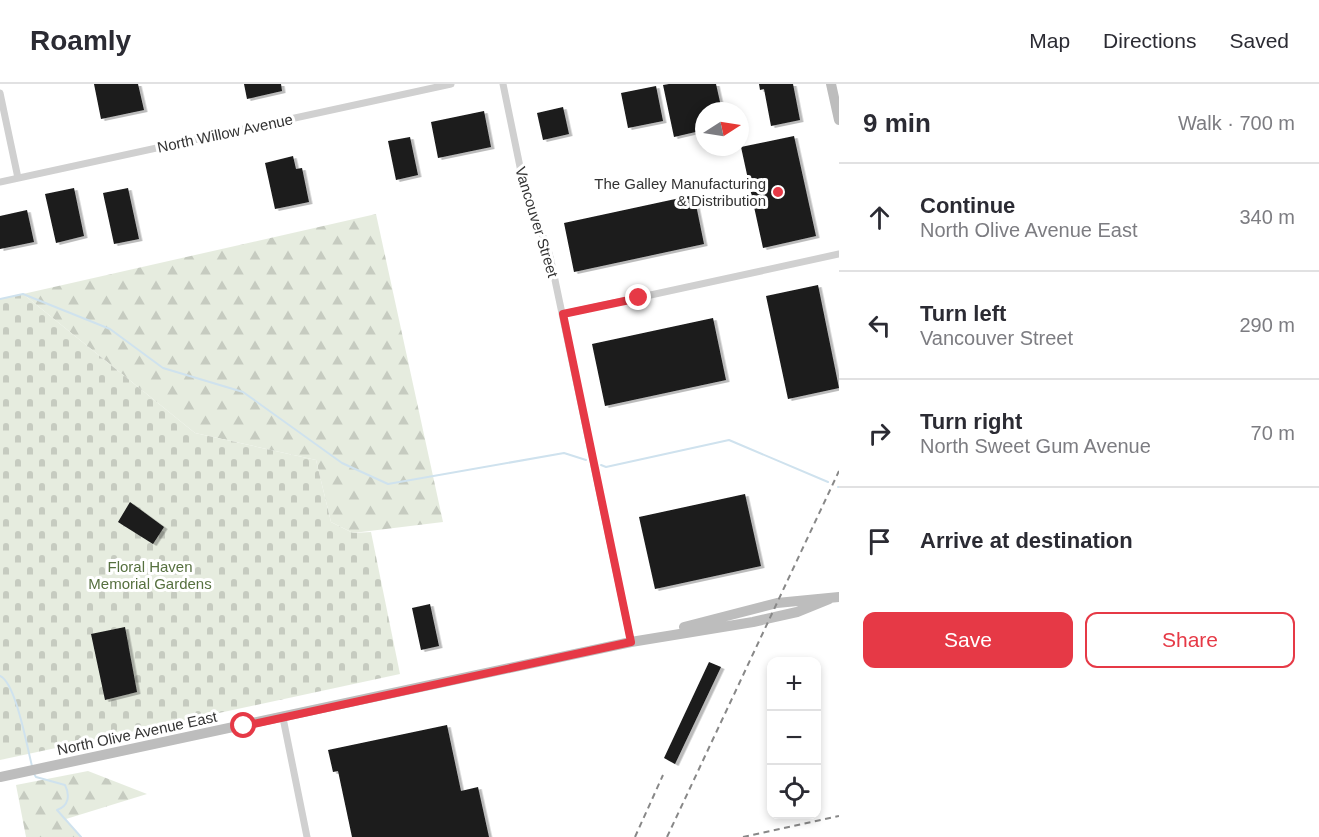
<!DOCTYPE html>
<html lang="en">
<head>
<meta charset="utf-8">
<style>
	body { margin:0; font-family:Arial,sans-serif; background:#f7f7f7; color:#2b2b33 }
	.controls { position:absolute; right:18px; bottom:18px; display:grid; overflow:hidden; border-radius:12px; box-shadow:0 3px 9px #0003 }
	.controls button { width:54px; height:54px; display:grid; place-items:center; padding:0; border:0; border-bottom:2px solid #e1e1e2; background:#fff; color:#2b2b33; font:30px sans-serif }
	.compass { position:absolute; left:695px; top:18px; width:54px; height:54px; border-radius:50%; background:#fff; box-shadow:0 3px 9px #0003; rotate:78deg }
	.stop { position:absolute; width:18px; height:18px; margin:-14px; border:4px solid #e63946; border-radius:50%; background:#fff }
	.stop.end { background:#e63946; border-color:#fff; box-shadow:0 2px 6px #0008 }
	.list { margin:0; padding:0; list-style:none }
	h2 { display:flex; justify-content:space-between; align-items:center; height:78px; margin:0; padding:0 24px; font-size:26px }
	h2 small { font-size:20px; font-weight:400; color:#7c7c81 }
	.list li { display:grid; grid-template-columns:39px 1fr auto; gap:18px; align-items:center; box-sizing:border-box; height:108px; padding:0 24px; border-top:2px solid #e1e1e2 }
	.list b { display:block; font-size:22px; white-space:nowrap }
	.list p { margin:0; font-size:20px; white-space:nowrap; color:#7c7c81 }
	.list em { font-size:20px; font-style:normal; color:#7c7c81 }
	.actions { display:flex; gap:12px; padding:18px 24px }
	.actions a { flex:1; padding:14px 0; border:2px solid #e63946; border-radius:12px; text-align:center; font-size:21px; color:#e63946 }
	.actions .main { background:#e63946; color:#fff }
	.icon { flex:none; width:33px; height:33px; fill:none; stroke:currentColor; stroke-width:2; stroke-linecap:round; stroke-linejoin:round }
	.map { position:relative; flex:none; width:839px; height:753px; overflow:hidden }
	header { display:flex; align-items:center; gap:36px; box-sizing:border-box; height:84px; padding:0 30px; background:#fff; border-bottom:2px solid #e1e1e2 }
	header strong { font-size:28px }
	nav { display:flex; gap:33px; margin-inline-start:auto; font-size:21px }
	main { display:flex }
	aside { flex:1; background:#fff }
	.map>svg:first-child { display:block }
	.forest { fill:url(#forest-firs) }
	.cemetery { fill:url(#cemetery-stones) }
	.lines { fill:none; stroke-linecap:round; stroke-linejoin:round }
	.stream { stroke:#cfe2ee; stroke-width:2 }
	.building { fill:#1a1a1a; filter:url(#shadow) }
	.street { stroke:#d0d0d0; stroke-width:7 }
	.secondary { stroke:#bdbdbd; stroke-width:10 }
	.rail { stroke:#888; stroke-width:2; stroke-dasharray:6 4.5; stroke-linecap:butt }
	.route { stroke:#e63946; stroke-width:8 }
	.poi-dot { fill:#e63946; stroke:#fff; stroke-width:2 }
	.labels { text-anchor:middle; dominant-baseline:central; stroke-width:6; stroke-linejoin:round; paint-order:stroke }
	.street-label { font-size:15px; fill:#333; stroke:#fff }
	.poi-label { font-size:15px; fill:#333; stroke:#fff; text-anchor:end }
	.park-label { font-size:15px; fill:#56703f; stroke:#fff }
</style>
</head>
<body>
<header>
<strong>Roamly</strong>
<nav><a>Map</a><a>Directions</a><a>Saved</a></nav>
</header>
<main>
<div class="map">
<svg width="839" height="753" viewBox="0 0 839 753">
	<defs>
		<pattern id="forest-firs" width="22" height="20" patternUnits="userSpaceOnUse" patternTransform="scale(1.5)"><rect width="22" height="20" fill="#e6ecdf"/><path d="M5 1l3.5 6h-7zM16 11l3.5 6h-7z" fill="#c6cbc0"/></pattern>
		<pattern id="cemetery-stones" width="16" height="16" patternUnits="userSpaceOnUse" patternTransform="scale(1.5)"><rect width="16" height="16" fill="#e6ecdf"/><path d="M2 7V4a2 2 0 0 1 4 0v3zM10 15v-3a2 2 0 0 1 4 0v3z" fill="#c6cbc0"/></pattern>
		<filter id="shadow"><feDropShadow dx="3.5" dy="2" stdDeviation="0" flood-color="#0004"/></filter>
	</defs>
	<rect width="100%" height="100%" fill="#fff"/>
	<!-- forest -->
	<path class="forest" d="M376 130 443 438 353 449 331 438 316 376 195 349 23 210Z
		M88 687 147 710 66 735 81 753H26L16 701Z"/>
	<!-- cemetery -->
	<path class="cemetery" d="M23 210 195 349 316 376 331 438 353 449 371 448 400 590 0 676V215Z"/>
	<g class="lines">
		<!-- stream -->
		<path class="stream" d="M0 215 23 210 110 245 163 284 243 308 342 379 388 400 564 369 586 376
			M601 381 606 383 729 356 828 398
			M838 403H839
			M0 592C16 599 27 663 32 682
			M34 690 36 693 65 701C70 711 69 722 57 726L81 753"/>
	</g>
	<!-- building -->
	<path class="building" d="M94 0H138L144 26 101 35Z
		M244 0H281L282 7 247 15Z
		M669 0H716L722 27H704V46L674 53 663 1Z
		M759 0H793L800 36 771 42 764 5 760 6Z
		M656 2 663 37 628 44 621 9Z
		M563 23 569 50 543 56 537 29Z
		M484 27 491 63 438 74 431 38Z
		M794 52 816 152 763 164 741 63Z
		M410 53 418 91 396 96 388 57Z
		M293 72 296 85 302 84 309 118 275 125 265 79Z
		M74 104 84 152 56 159 45 110Z
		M128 104 139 155 114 160 103 109Z
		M694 111 704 160 574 188 564 139Z
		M27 126 34 158 0 165V132Z
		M818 201 839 304 788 315 766 212Z
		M713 234 726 296 605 322 592 260Z
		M745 410 761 482 655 505 639 433Z
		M130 418 164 443 153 460 118 438Z
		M430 520 439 562 421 566 412 524Z
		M125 543 137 608 105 616 91 550Z
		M709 578 721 583 675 680 664 674Z
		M447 641 461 707 478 703 489 753H352L338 687 333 688 328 666Z"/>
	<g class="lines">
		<!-- street -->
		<path class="street" d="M503 0 526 112 547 162 551 177 631 558
			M0 9 18 94
			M0 98 451 0
			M563 230 839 170
			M283 634 307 753"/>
		<!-- secondary -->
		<path class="secondary" d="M831 0 839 36
			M684 543 777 519 839 513
			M0 693 631 558 753 538 797 528 829 515"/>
		<!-- rail -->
		<path class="rail" d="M635 753 663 691
			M667 753 839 387
			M743 753 839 732"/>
	</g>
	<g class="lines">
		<!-- route -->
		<path class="route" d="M244 642 631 558 563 230 639 214"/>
	</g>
	<!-- markers -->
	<circle class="poi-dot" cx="778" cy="108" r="6"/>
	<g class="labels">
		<!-- street labels -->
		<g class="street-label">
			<text transform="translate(225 49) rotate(-12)">North Willow Avenue</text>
			<text transform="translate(537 138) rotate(73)">Vancouver Street</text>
			<text transform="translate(137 649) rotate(-12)">North Olive Avenue East</text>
		</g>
		<!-- poi labels -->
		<g class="poi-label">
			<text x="766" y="99">The Galley Manufacturing<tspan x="766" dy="17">&amp; Distribution</tspan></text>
		</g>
		<!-- park labels -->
		<g class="park-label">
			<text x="150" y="482">Floral Haven<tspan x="150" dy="17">Memorial Gardens</tspan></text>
		</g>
	</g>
</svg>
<div class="controls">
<button>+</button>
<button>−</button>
<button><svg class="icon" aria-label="locate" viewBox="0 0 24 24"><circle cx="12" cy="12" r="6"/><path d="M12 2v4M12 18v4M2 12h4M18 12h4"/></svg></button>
</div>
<svg class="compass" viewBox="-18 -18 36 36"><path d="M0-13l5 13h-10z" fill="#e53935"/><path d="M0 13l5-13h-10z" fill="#7c7c81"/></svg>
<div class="stop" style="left:244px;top:642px"></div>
<div class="stop end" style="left:639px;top:214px"></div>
</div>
<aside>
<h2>9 min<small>Walk · 700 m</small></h2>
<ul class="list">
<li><svg class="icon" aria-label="ahead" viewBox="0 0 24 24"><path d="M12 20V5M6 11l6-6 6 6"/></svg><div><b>Continue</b><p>North Olive Avenue East</p></div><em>340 m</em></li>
<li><svg class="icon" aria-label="left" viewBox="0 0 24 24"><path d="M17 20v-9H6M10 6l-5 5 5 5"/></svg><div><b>Turn left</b><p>Vancouver Street</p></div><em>290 m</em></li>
<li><svg class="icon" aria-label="right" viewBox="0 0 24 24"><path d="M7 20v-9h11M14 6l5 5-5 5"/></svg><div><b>Turn right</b><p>North Sweet Gum Avenue</p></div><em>70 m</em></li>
<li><svg class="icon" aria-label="arrive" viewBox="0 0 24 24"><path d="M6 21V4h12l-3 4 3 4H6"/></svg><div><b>Arrive at destination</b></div></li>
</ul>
<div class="actions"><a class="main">Save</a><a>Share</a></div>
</aside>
</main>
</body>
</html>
